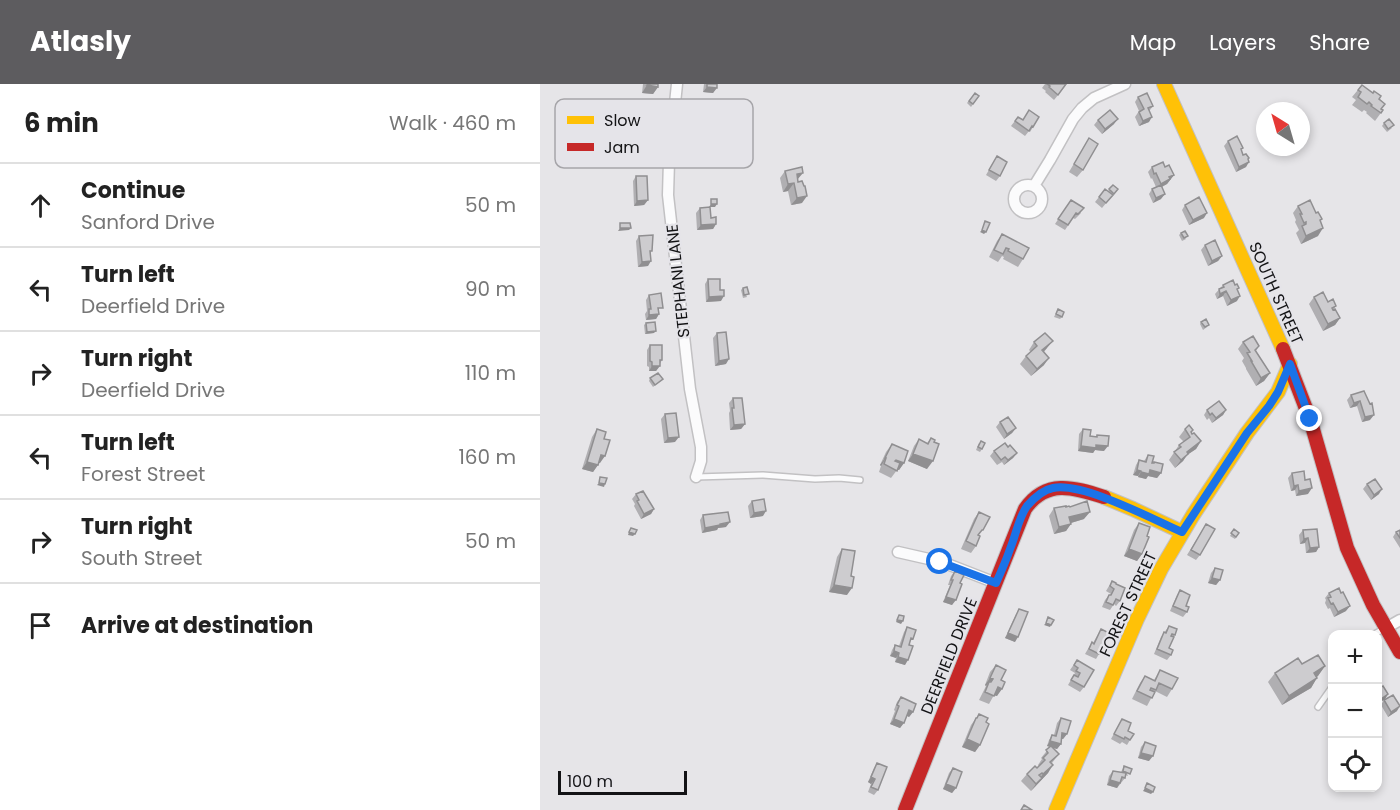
<!DOCTYPE html>
<html lang="en">
<head>
<meta charset="utf-8">
<style>
	body { margin:0; font-family:Poppins,sans-serif; background:#f2f2f2; color:#222 }
	.controls { position:absolute; right:18px; bottom:18px; display:grid; overflow:hidden; border-radius:12px; box-shadow:0 3px 9px #0003 }
	.controls button { width:54px; height:54px; display:grid; place-items:center; padding:0; border:0; border-bottom:2px solid #e0e0e0; background:#fff; color:#222; font:30px sans-serif }
	.compass { position:absolute; left:716px; top:18px; width:54px; height:54px; border-radius:50%; background:#fff; box-shadow:0 3px 9px #0003; rotate:323deg }
	.scale { position:absolute; left:18px; bottom:15px; width:129px; box-sizing:border-box; padding-left:6px; border:3px solid #131315; border-top:0; font-size:16px; line-height:21px; white-space:nowrap; color:#131315; -webkit-text-stroke:4px #e5e4e9; paint-order:stroke }
	.stop { position:absolute; width:18px; height:18px; margin:-14px; border:4px solid #1a73e8; border-radius:50%; background:#fff }
	.stop.end { background:#1a73e8; border-color:#fff; box-shadow:0 2px 6px #0008 }
	.list { margin:0; padding:0; list-style:none }
	h2 { display:flex; justify-content:space-between; align-items:center; height:78px; margin:0; padding:0 24px; font-size:26px }
	h2 small { font-size:20px; font-weight:400; color:#767676 }
	.list li { display:grid; grid-template-columns:39px 1fr auto; gap:18px; align-items:center; box-sizing:border-box; height:84px; padding:0 24px; border-top:2px solid #e0e0e0 }
	.list b { display:block; font-size:22px; white-space:nowrap }
	.list p { margin:0; font-size:20px; white-space:nowrap; color:#767676 }
	.list em { font-size:20px; font-style:normal; color:#767676 }
	.icon { flex:none; width:33px; height:33px; fill:none; stroke:currentColor; stroke-width:2; stroke-linecap:round; stroke-linejoin:round }
	.map { position:relative; flex:none; width:860px; height:726px; overflow:hidden }
	header { display:flex; align-items:center; gap:36px; box-sizing:border-box; height:84px; padding:0 30px; background:#5d5c5f; color:#fff }
	header strong { font-size:28px }
	nav { display:flex; gap:33px; margin-inline-start:auto; font-size:21px }
	main { display:flex }
	aside { flex:1; background:#fff }
	.map>svg:first-child { display:block }
	.lines { fill:none; stroke-linecap:round; stroke-linejoin:round }
	.lane-casing { stroke:#c2c1c3; stroke-width:8 }
	.street-casing { stroke:#c2c1c3; stroke-width:13 }
	.slow-casing { stroke:#c2c1c3; stroke-width:16 }
	.jam-casing { stroke:#c2c1c3; stroke-width:16 }
	.lane { stroke:#fbfbfc; stroke-width:5 }
	.street { stroke:#fbfbfc; stroke-width:10 }
	.slow { stroke:#ffc107; stroke-width:14 }
	.jam { stroke:#c62828; stroke-width:14 }
	.wall { fill:#b0afb2 }
	.shaded-wall { fill:#908f91 }
	.building { fill:#cdcccf; stroke:#908f91; stroke-width:1.5 }
	.route { stroke:#1a73e8; stroke-width:8 }
	.labels { text-anchor:middle; dominant-baseline:central; stroke-width:4.5; stroke-linejoin:round; paint-order:stroke }
	.street-label { font-size:16px; fill:#131315; stroke:#e5e4e9 }
	.key { fill:#e5e4e9; stroke:#a6a5a9; stroke-width:1.5 }
	.key-label { font-size:16px; fill:#131315 }
</style>
</head>
<body>
<header>
<strong>Atlasly</strong>
<nav><a>Map</a><a>Layers</a><a>Share</a></nav>
</header>
<main>
<aside>
<h2>6 min<small>Walk · 460 m</small></h2>
<ul class="list">
<li><svg class="icon" aria-label="ahead" viewBox="0 0 24 24"><path d="M12 20V5M6 11l6-6 6 6"/></svg><div><b>Continue</b><p>Sanford Drive</p></div><em>50 m</em></li>
<li><svg class="icon" aria-label="left" viewBox="0 0 24 24"><path d="M17 20v-9H6M10 6l-5 5 5 5"/></svg><div><b>Turn left</b><p>Deerfield Drive</p></div><em>90 m</em></li>
<li><svg class="icon" aria-label="right" viewBox="0 0 24 24"><path d="M7 20v-9h11M14 6l5 5-5 5"/></svg><div><b>Turn right</b><p>Deerfield Drive</p></div><em>110 m</em></li>
<li><svg class="icon" aria-label="left" viewBox="0 0 24 24"><path d="M17 20v-9H6M10 6l-5 5 5 5"/></svg><div><b>Turn left</b><p>Forest Street</p></div><em>160 m</em></li>
<li><svg class="icon" aria-label="right" viewBox="0 0 24 24"><path d="M7 20v-9h11M14 6l5 5-5 5"/></svg><div><b>Turn right</b><p>South Street</p></div><em>50 m</em></li>
<li><svg class="icon" aria-label="arrive" viewBox="0 0 24 24"><path d="M6 21V4h12l-3 4 3 4H6"/></svg><div><b>Arrive at destination</b></div></li>
</ul>
</aside>
<div class="map">
<svg width="860" height="726" viewBox="0 0 860 726">
	<rect width="100%" height="100%" fill="#e6e5e8"/>
	<g class="lines">
		<defs>
			<path id="lane" d="M156 393 223 391 275 395 299 394 320 396
				M834 550 844 545
				M778 623 792 603"/>
			<path id="street" d="M137 0 129 77 128 111 150 305 161 363V377L156 393
				M474 115a14 14 0 1 1 28 0a14 14 0 1 1-28 0Z
				M494 102 510 76 533 35 542 24 554 14 585 0
				M358 468 402 478 456 499
				M846 544 860 536"/>
			<path id="slow" d="M624 0 743 265
				M564 413 593 425 642 448
				M516 726 597 535 621 485 653 431 707 349 738 308 750 280"/>
			<path id="jam" d="M743 265 770 335 807 464 833 521 860 568
				M365 726 485 425C506 395 533 403 564 413"/>
		</defs>
		<!-- lane casing -->
		<use href="#lane" class="lane-casing"/>
		<!-- street casing -->
		<use href="#street" class="street-casing"/>
		<!-- slow casing -->
		<use href="#slow" class="slow-casing"/>
		<!-- jam casing -->
		<use href="#jam" class="jam-casing"/>
		<!-- lane -->
		<use href="#lane" class="lane"/>
		<!-- street -->
		<use href="#street" class="street"/>
		<!-- slow -->
		<use href="#slow" class="slow"/>
		<!-- jam -->
		<use href="#jam" class="jam"/>
	</g>
	<!-- wall -->
	<path class="wall" d="M103 0H118V3L113 10 102 9Z
		M164 0H177L173 9 163 8Z
		M505 0H527L514 16 505 8 506 7 502 4Z
		M822 1 839 15 841 25 843 26 835 37 826 29 827 28 824 26 822 28 812 21 816 16 812 13Z
		M435 9 439 12 431 23 427 19Z
		M598 13 613 22 610 26 609 38 599 42 595 33 599 27 595 18Z
		M103 32 110 52 107 60 97 59 99 37Z
		M478 33 493 43 490 48 489 47 485 52 471 42Z
		M164 35 171 59 168 64 157 63 158 46Z
		M558 36 574 40 562 50 554 41Z
		M844 39 852 44 847 48 842 42Z
		M549 54 543 86 537 93 529 88Z
		M688 57 701 67 703 71 708 76 706 83 696 88 684 62Z
		M457 72 460 92 456 97 446 91Z
		M612 83H625L634 91 627 100 622 103 621 115 613 119 609 110 612 105 616 103 612 94 611 95 608 88Z
		M245 87 258 96 262 119 251 121 248 107 243 108 240 94Z
		M96 92 108 116 104 121 94 122 93 97Z
		M573 101 578 105 562 124 555 118 559 113 568 107Z
		M531 116 541 129 535 135 533 134 525 146 515 140Z
		M645 121 664 134 649 141 642 126Z
		M758 122 776 129 782 135 780 138 778 152 761 160 756 149 759 146 755 138 756 136 753 129Z
		M160 124 171 134 176 140 173 145 157 146 156 129Z
		M641 149 646 155 642 157 639 151Z
		M462 150 483 175 478 183 463 175 464 173 462 172 458 178 449 173 457 157Z
		M99 152 111 169 108 182 98 183 96 157Z
		M665 161 682 172 678 177 668 182 661 166Z
		M168 195 181 217 166 218 165 200Z
		M683 201H695L699 204 697 206V217L687 222 683 212 677 215 675 210Z
		M203 204 207 213 203 214 201 206Z
		M109 211 119 230 116 235 106 236 105 230 107 227 106 216Z
		M774 213 788 218 796 222 793 226 800 234 795 241 783 247 769 220Z
		M518 225 522 233 520 235 514 233Z
		M661 238 667 243 663 246 660 240Z
		M106 239 114 249 105 250 104 241Z
		M177 249 186 280 175 282 173 254Z
		M494 258 507 264 504 268V281L491 292 480 280 486 272 491 268 489 266Z
		M703 258 719 262 716 267 730 289 724 297 716 302 706 285V284L702 277 704 274 698 265Z
		M110 261 122 276 116 287H109V283L107 282V266Z
		M110 294 123 295 113 303 109 297Z
		M811 311 830 320V336L822 338 817 322 810 324 807 316Z
		M193 314 205 340 201 345 190 346 189 329 190 327 189 319Z
		M667 326H686L683 331 672 339 669 334 667 336 664 331Z
		M125 330 135 358 124 359 121 335Z
		M460 338 476 344 472 349 464 355 456 343Z
		M57 345 64 355 60 379H59L53 388 42 385 52 353Z
		M543 345 550 352 555 353 557 351 564 367 555 366 553 369 538 367 539 350Z
		M645 345 651 349 661 357 656 365 647 371 643 377 635 384 629 376 639 361 644 358 639 353Z
		M391 354 387 385 368 377 374 362 379 355 387 359Z
		M439 359 442 365 440 368 436 366Z
		M352 360 364 379 359 386H357L351 394 339 388 341 382 340 381 346 368Z
		M468 363 477 369 473 374 464 381 462 378 457 381 450 372 454 367Z
		M608 371 612 379 621 389 617 394 608 392 606 395 598 393V392L593 391 596 381 599 376 604 377Z
		M752 389 768 410 756 412 755 406 751 407 748 394Z
		M827 400 839 410 831 416 823 405Z
		M96 410 114 425 111 430 101 435 94 422 95 420 92 415Z
		M212 417 223 432 210 434 208 422Z
		M526 423 544 435 531 439 526 447 514 450 509 432 514 424Z
		M439 428V452L436 462 431 469 421 465 434 435Z
		M163 431 186 443 178 444 177 446 162 449 160 436Z
		M599 439 607 452 602 470 597 477 584 472 594 446Z
		M666 440 660 471 656 476 647 471Z
		M694 445 699 449 695 455 690 452Z
		M763 446 779 463 776 468 766 469 765 459 760 460 759 451Z
		M860 446V464L853 453 856 448Z
		M302 465 307 511 289 508 297 473Z
		M675 484 680 496 676 501 668 499 671 489Z
		M415 487 420 499 412 521 403 518 410 501H408L411 492Z
		M572 497 580 517 576 522 574 520 570 526 562 523 565 516 569 511H570L571 510 566 507Z
		M640 506 647 528 643 533 630 527 637 511Z
		M789 509 806 527 794 533 790 524 788 525 785 519 786 516 785 514Z
		M479 525 475 558 465 554 476 530Z
		M629 542 637 545 629 564 631 571 627 576 614 570 621 553Z
		M367 543 369 561 365 581 355 578 356 574 350 572 352 566 355 561 359 562 364 548Z
		M561 545 559 570 556 575 545 570 552 558 553 559Z
		M537 576 544 603 540 608 528 601 535 589 530 586Z
		M762 580 785 582 777 593 771 604 742 621 728 598 735 589Z
		M456 581 461 596 457 612 454 611 449 620 439 616 446 602 445 601 450 588Z
		M620 586 632 605 627 613 615 607 607 622 592 615 600 599 605 592 614 596Z
		M837 606 848 610 845 615 837 620Z
		M361 613 373 628 369 633 367 632 360 644 350 640 355 627 354 626 357 618Z
		M844 616 857 627 848 633 841 621Z
		M439 630 446 638 440 661 435 668 422 663 431 641Z
		M521 634 527 650 523 655H521V660L517 665 513 664 519 670 512 679 508 689 491 707 481 697 487 690 499 682 498 681 502 675 501 674 510 663 507 662 509 656 512 651H514L517 639Z
		M582 635 590 656 587 661 582 658 580 660 571 655Z
		M605 658 609 677 598 674 601 663Z
		M337 679 338 706 334 711 328 708 331 700 328 698 334 684Z
		M584 682 588 692 585 691V694L577 704 567 701 569 692 573 687 581 688Z
		M413 684 416 704 412 709 403 705 409 689Z"/>
	<!-- shaded-wall -->
	<path class="shaded-wall" d="M107 1 118 3 113 10 102 9Z
		M167 3 177 4 173 9 163 8Z
		M612 33 609 38 599 42 603 37Z
		M578 35 574 40 562 50 565 45Z
		M101 54 110 55 107 60 97 59Z
		M161 58 171 59 168 64 157 63Z
		M709 78 706 83 696 88 699 83Z
		M263 89 257 96V90Z
		M634 91 627 100 617 105 621 100 629 93Z
		M254 99 248 107 243 108 248 100Z
		M625 110 621 115 613 119 616 114Z
		M267 112 262 119 251 121 257 114Z
		M108 116 104 121 94 122 97 117Z
		M171 120H177L175 123H169Z
		M667 129 664 134 649 141 653 136Z
		M176 140 173 145 157 146 161 141Z
		M80 144H91L89 146 78 147Z
		M783 144 778 152 761 160 766 152Z
		M442 146 446 148 444 150 440 148Z
		M682 172 678 177 668 182 672 177Z
		M111 177 108 182 98 183 102 178Z
		M686 207 683 212 677 215 680 210Z
		M184 212 181 217 166 218 169 213Z
		M700 212 697 217 687 222 691 216Z
		M119 230 116 235 106 236 109 231Z
		M800 234 795 241 783 247 788 240Z
		M116 247 114 249 105 250 107 248Z
		M513 257 507 264 497 274 502 266Z
		M509 274 504 281 491 292 497 285Z
		M189 275 186 280 175 282 179 277Z
		M112 282H120L116 287H109Z
		M730 289 724 297 716 302 721 294Z
		M820 317 817 322 810 324 814 319Z
		M686 326 683 331 672 339 676 334Z
		M834 331 830 336 822 338 825 333Z
		M205 340 201 345 190 346 194 341Z
		M476 344 472 349 464 355 467 350Z
		M139 353 135 358 124 359 128 354Z
		M661 357 656 365 647 371 643 377 635 384 647 368Z
		M556 361 568 362 564 367 555 366 553 369 538 367 541 362Z
		M477 369 473 374 464 381 468 376Z
		M373 370 393 377 387 385 368 377Z
		M61 371 65 372 60 379 56 378Z
		M345 374H346L341 382 340 381Z
		M356 376 364 379 359 386 350 383Z
		M47 378 58 381 53 388 42 385Z
		M597 386 601 387 598 392 593 391Z
		M610 386 621 389 617 394 608 392 606 395 598 393 601 388Z
		M59 399 65 400 64 403 57 401Z
		M758 401 755 406 751 407 754 402Z
		M772 404 768 410 756 412 759 407Z
		M842 405 839 410 831 416 834 411Z
		M114 425 111 430 101 435 104 430Z
		M226 427 223 432 210 434 214 429Z
		M550 428 544 435 524 441 529 433Z
		M190 438 186 443 178 444 177 446 162 449 165 444Z
		M531 440 526 447 514 450 519 443Z
		M89 448 95 450 93 452 88 451Z
		M768 454 765 459 760 460 764 455Z
		M779 463 776 468 766 469 770 464Z
		M589 465 602 470 597 477 584 472Z
		M672 494 680 496 676 501 668 499Z
		M294 501 312 504 307 511 289 508Z
		M406 513 416 516 412 521 403 518Z
		M810 522 806 527 794 533 798 528Z
		M357 536 363 537 361 540 356 538Z
		M506 539 511 541 510 543 504 541Z
		M468 549 478 553 475 558 465 554Z
		M354 567 359 569 356 574 350 572Z
		M358 573 368 576 365 581 355 578Z
		M785 582 778 592 767 599 774 589Z
		M450 594 453 595 447 602 449 598 446 602 445 601Z
		M777 594 771 604 742 621 749 612Z
		M458 603 462 605 457 612 453 611Z
		M848 610 845 615 837 620 841 615Z
		M860 622 857 627 848 633 851 628Z
		M369 626 373 628 369 633 366 631Z
		M354 635 364 639 360 644 350 640Z
		M522 649 527 650 523 655 519 654Z
		M427 655 440 661 435 668 422 663Z
		M510 657 521 660 517 665 507 662Z
		M601 669 613 672 609 677 598 674Z
		M513 681 508 689 491 707 503 690Z
		M331 693 335 695 331 700 328 698Z
		M570 696 580 699 577 704 567 701Z
		M406 700 416 704 412 709 403 705Z
		M605 704 613 708 611 710 603 707Z"/>
	<!-- building -->
	<path class="building" d="M108 0H118V3L107 1Z
		M167 0H177V4L167 3Z
		M507 0H526L518 11 509 3 510 2Z
		M822 1 833 9 834 7 841 12 839 15 845 20 841 25 843 26 841 29 831 22 832 21 829 18 827 20 818 13 821 8 818 6Z
		M435 9 439 12 433 20 429 17Z
		M607 9 613 22 608 24 612 33 603 37 599 28 604 25 598 13Z
		M489 26 499 33 493 43 492 42 489 47 475 37 478 33 483 36Z
		M570 26 578 35 565 45 558 36Z
		M849 35 854 41 848 45 844 39Z
		M697 52 703 64 701 65 703 71 706 70 709 74 708 75 709 78 699 83 688 57Z
		M549 54 558 60 543 86 534 80Z
		M457 72 467 78 460 92 449 86Z
		M623 78 625 83 629 81 634 91 629 93 630 95 621 100 616 89 614 90 612 83Z
		M262 83 263 89 257 90 258 98 262 97 264 102H265L267 112 257 114 254 99 248 100 245 87Z
		M96 92H107L108 116 97 117Z
		M573 101 578 105 574 110 569 105Z
		M621 101 625 110 616 114 612 105Z
		M565 105 573 111 566 119 559 113Z
		M659 113 667 129 653 136 645 121Z
		M171 115H177V120H171Z
		M531 116 544 124 538 130 536 129 528 141 518 135Z
		M770 116 776 129 778 128 782 135 780 136 783 144 766 152 762 142 766 140V138L764 139 760 130H762L758 122Z
		M170 123 171 134 176 133V140L161 141 160 124Z
		M445 137 450 139 446 148 442 146Z
		M80 139H90L91 144H80Z
		M645 147 648 152 644 154 641 149Z
		M462 150 489 164 483 175 468 167 469 165 466 164 463 170 454 166Z
		M113 151 112 167H110L111 177 102 178 99 152Z
		M675 156 682 172 672 177 665 161Z
		M168 195H180V206H184V212L169 213Z
		M693 196 695 201 697 200 699 204 697 205 700 212 691 216 686 207 680 210 679 205 684 203 683 201Z
		M207 203 209 210 204 211 203 204Z
		M783 208 788 218 793 215 796 222 792 224 793 226 795 225 800 234 788 240 774 213Z
		M121 209 123 224H118L119 230 109 231V225H111L109 211Z
		M518 225 524 228 522 233 516 230Z
		M666 235 669 241 665 243 661 238Z
		M115 238 116 247 107 248 106 239Z
		M186 248 189 275 179 277 177 249Z
		M505 249 513 257 502 266 509 274 497 285 486 272 497 262 494 258Z
		M713 252 719 262 715 266 730 289 721 294 711 277H712L707 269 710 268 703 258Z
		M110 261H122V276H120V282H112V278L110 277Z
		M118 289 123 295 115 301 110 294Z
		M824 307 830 320 832 319 834 331 825 333 820 317 814 319 811 311Z
		M193 314H202L205 340 194 341 192 324H194Z
		M679 317 686 326 676 334 672 329 670 331 667 326Z
		M136 329 139 353 128 354 125 330Z
		M468 333 476 344 467 350 460 338Z
		M649 341 653 346 651 348 652 350 654 349 661 357 647 368 648 370 641 376 634 368 641 363 639 361 650 353 645 345Z
		M57 345 66 348 64 355 70 356 65 372 61 371 58 381 47 378Z
		M543 345 551 346 550 352 557 353V351L569 352 568 362 556 361V364L541 362Z
		M391 354 395 356 394 358 399 360 393 377 373 370 379 355 388 360Z
		M441 357 445 359 442 365 438 363Z
		M465 359 468 363 470 361 477 369 468 376 465 373 461 376 454 367Z
		M352 360 368 367 364 379 356 376 355 377 360 379 357 387 344 380 346 374H345Z
		M608 371 614 372 612 379H614V378L623 380 621 389 610 386 609 390 601 388V387L597 386 599 376 606 378Z
		M764 387 765 396 770 395 772 404 759 407 758 401 754 402 752 389Z
		M60 393 67 394 65 400 59 399Z
		M835 395 842 405 834 411 827 400Z
		M103 407 114 425 104 430 97 417 99 416 96 410Z
		M224 415 226 427 214 429 212 417Z
		M547 417 550 428 529 433 531 440 519 443 514 424 526 422V423L529 422 530 423Z
		M188 428 190 438 180 440V441L165 444 163 431Z
		M439 428 450 433 443 446H442L438 451 440 452 436 462 426 457Z
		M599 439 610 443 607 452 609 453 602 470 589 465Z
		M666 440 675 445 660 471 651 466Z
		M91 444 97 446 95 450 89 448Z
		M694 445 699 449 696 453 691 449Z
		M777 445 779 463 770 464 768 454 764 455 763 446Z
		M860 446V454L856 448Z
		M302 465 315 467 311 492 314 493 312 504 294 501Z
		M675 484 683 486 680 496 672 494Z
		M415 487 424 491 420 499 422 500 416 516 406 513 413 496H411Z
		M572 497 576 499V500L585 504 580 517 576 515 573 521 566 518 569 511H571L574 505 570 502Z
		M799 504 801 509 803 508 810 522 798 528 793 519 791 520 788 514 791 513 789 509Z
		M640 506 650 511 646 522 649 523 647 528 633 522Z
		M479 525 488 528 478 553 468 549Z
		M359 531 364 532 363 537 357 536Z
		M508 533 514 536 511 541 506 539Z
		M629 542 637 545 635 551 632 550 631 552 634 553 629 564 633 566 631 571 617 565 624 548 626 549Z
		M367 543 376 546 373 555 371 554 369 561 373 562 368 576 358 573 359 569 354 567 355 561 361 563Z
		M561 545 569 549 559 570 549 565 552 558 554 560Z
		M778 571 785 582 774 589 777 594 749 612 735 589 758 574 762 580Z
		M537 576 554 586 544 603 531 596 534 591 538 593 540 589 536 587 538 584 534 581Z
		M456 581 466 586 461 596 465 598 462 605 458 603 454 612 445 608 449 598H451L453 595 450 594Z
		M620 586 638 594 632 605 619 599 616 606 611 604 610 606 615 608 612 614 597 607 605 592 615 597Z
		M843 602 848 610 841 615 837 611V606Z
		M853 611 860 622 851 628 844 616Z
		M361 613 376 620 373 628 369 626 364 639 354 635 359 622 357 621Z
		M439 630 448 634 446 638 449 640 440 661 427 655 436 634H437Z
		M521 634 531 637 527 650 522 649 521 660 510 657 512 651 516 652Z
		M582 635 591 639 588 647 594 650 590 656 585 653 584 655 574 650Z
		M605 658 616 662 613 672 601 669Z
		M511 662 519 670 510 678 513 681 503 690 502 689 499 691 502 694 496 700 487 690 495 682 497 684 505 676 503 674 508 669 506 666Z
		M337 679 347 683 338 706 331 703 335 695 331 693Z
		M584 682 592 685 590 690 583 687Z
		M413 684 422 688 416 704 406 700Z
		M573 687 586 689 585 694 582 693 580 699 570 696Z
		M607 699 615 703 613 708 605 704Z
		M484 721 492 726H481Z"/>
	<g class="lines">
		<!-- route -->
		<path class="route" d="M400 478 456 499C461 488 466 477 470 465 476 451 478 435 487 422 494 414 502 406 513 404 543 398 612 435 642 448L707 349 729 322 738 308 750 280 770 335"/>
	</g>
	<g class="labels">
		<!-- street labels -->
		<g class="street-label">
			<text transform="translate(138 197) rotate(-96)">STEPHANI LANE</text>
			<text transform="translate(736 209) rotate(66)">SOUTH STREET</text>
			<text transform="translate(588 520) rotate(-65)">FOREST STREET</text>
			<text transform="translate(409 572) rotate(-68)">DEERFIELD DRIVE</text>
		</g>
	</g>
	<!-- legend -->
	<rect x="15" y="15" width="198" height="69" rx="9" class="key"/>
	<rect x="27" y="32" width="27" height="8" fill="#ffc107"/>
	<rect x="27" y="59" width="27" height="8" fill="#c62828"/>
	<g class="key-label">
		<text x="64" y="42">Slow</text>
		<text x="64" y="69">Jam</text>
	</g>
</svg>
<div class="controls">
<button>+</button>
<button>−</button>
<button><svg class="icon" aria-label="locate" viewBox="0 0 24 24"><circle cx="12" cy="12" r="6"/><path d="M12 2v4M12 18v4M2 12h4M18 12h4"/></svg></button>
</div>
<svg class="compass" viewBox="-18 -18 36 36"><path d="M0-13l5 13h-10z" fill="#e53935"/><path d="M0 13l5-13h-10z" fill="#767676"/></svg>
<div class="scale">100 m</div>
<div class="stop" style="left:400px;top:478px"></div>
<div class="stop end" style="left:770px;top:335px"></div>
</div>
</main>
</body>
</html>
